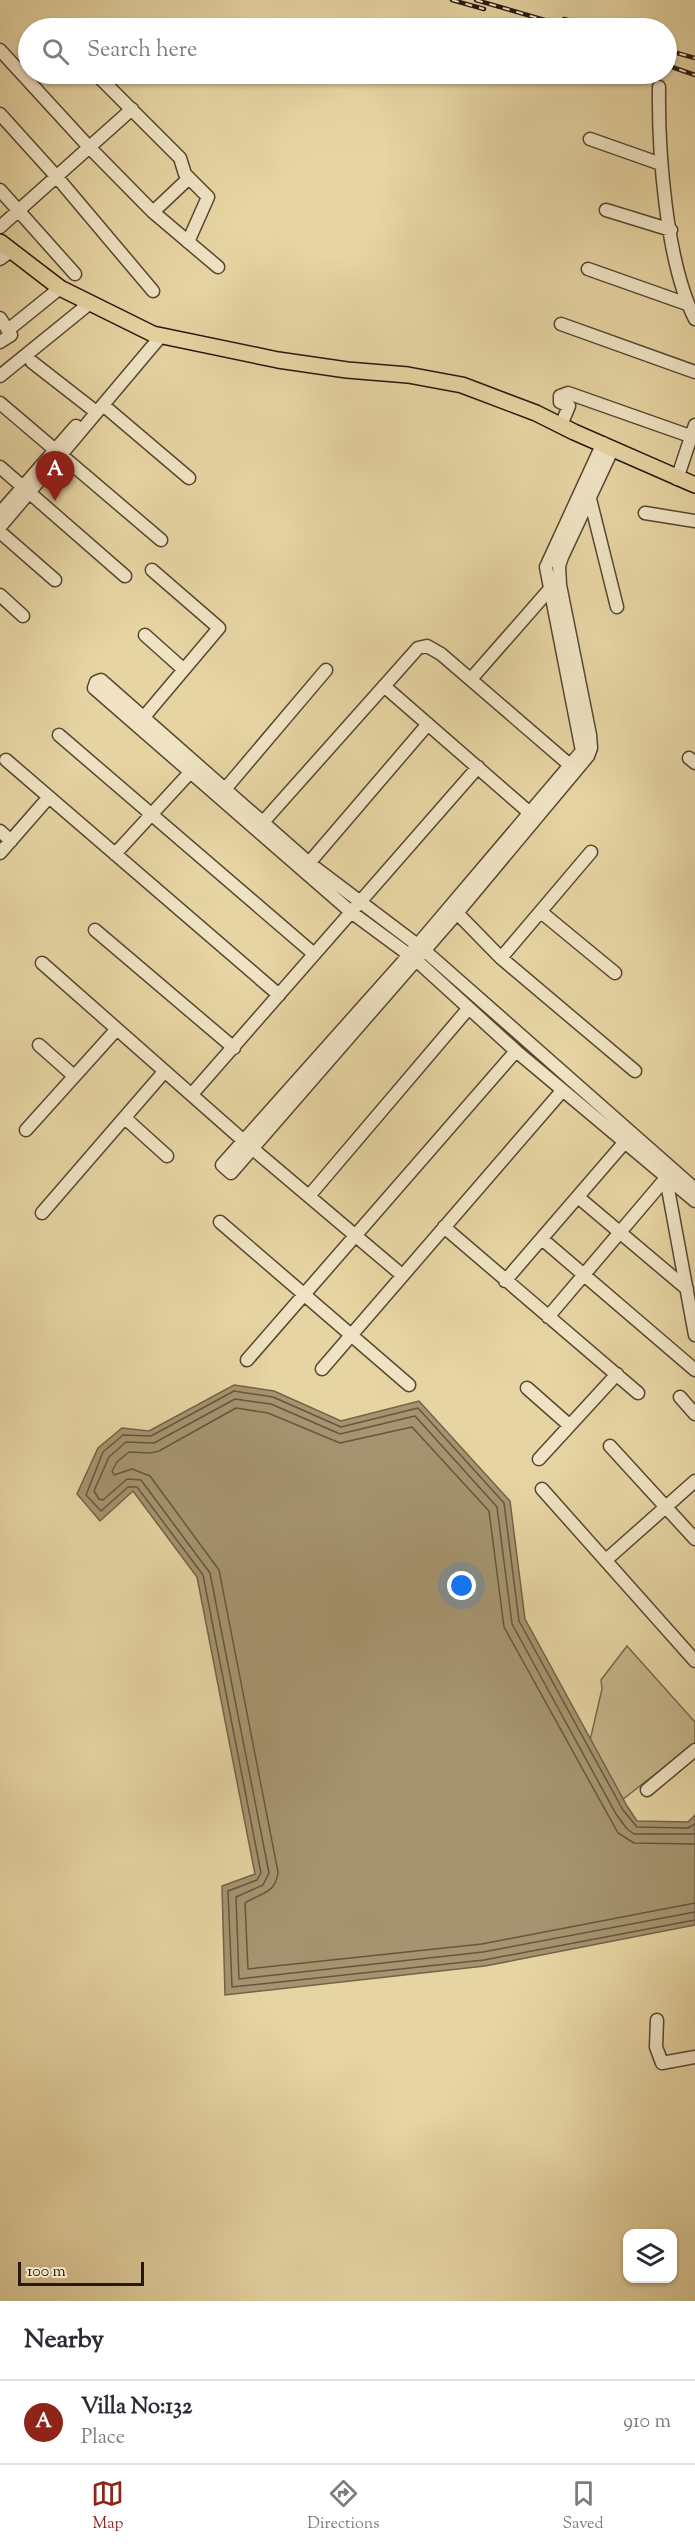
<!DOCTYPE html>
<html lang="en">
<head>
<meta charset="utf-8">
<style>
	body { margin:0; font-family:"Sorts Mill Goudy",serif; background:#f2f2f3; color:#2b2b33 }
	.controls { position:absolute; right:18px; bottom:18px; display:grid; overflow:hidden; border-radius:12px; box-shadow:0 2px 4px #0004 }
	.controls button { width:54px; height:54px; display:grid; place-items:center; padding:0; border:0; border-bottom:2px solid #e1e1e2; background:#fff; color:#2b2b33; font:30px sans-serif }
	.scale { position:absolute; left:18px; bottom:15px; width:126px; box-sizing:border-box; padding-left:6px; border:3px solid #26180d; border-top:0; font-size:16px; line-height:21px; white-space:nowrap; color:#26180d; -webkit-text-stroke:4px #efe3c3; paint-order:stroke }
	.you { position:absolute; left:462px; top:1586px; width:21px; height:21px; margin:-15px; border:4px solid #fff; border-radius:50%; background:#1a73e8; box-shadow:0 0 0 9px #1a73e833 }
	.badge { display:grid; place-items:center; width:39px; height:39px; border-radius:50%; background:#8f2418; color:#fff; font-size:20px; font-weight:700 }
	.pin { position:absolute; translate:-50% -50px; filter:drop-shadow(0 2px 3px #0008) }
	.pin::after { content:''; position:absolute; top:32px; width:21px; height:18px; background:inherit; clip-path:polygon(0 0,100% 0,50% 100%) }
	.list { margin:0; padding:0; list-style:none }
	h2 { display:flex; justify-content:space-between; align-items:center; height:78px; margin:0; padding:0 24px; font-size:26px }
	h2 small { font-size:20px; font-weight:400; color:#7c7c81 }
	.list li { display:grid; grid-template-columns:39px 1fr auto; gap:18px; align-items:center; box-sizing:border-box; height:84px; padding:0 24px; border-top:2px solid #e1e1e2 }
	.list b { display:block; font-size:22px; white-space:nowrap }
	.list p { margin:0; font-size:20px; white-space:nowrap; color:#7c7c81 }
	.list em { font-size:20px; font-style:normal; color:#7c7c81 }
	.icon { flex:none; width:33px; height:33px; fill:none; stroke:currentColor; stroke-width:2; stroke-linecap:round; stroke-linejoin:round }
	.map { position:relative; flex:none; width:695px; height:2301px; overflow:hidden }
	.search { position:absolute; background:#fff; box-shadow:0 2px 4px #0004; left:18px; right:18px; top:18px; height:66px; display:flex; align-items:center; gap:15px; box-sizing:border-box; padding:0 21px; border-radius:33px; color:#7c7c81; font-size:22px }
	.sheet { height:162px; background:#fff }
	nav { display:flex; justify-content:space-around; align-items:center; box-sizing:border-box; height:84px; border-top:2px solid #e1e1e2; background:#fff; font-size:16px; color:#7c7c81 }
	nav a { display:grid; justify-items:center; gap:3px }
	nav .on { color:#8f2418 }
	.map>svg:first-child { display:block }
	.green { fill:#c5b489; stroke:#76664b; stroke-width:1.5 }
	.water { fill:#a5946f; stroke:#726248; stroke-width:1.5 }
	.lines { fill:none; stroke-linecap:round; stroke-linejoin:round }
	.shore { stroke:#66563e; stroke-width:1.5 }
	.minor-casing { stroke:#564732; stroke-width:15 }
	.major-casing { stroke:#26180d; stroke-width:18 }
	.minor { stroke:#efe3c3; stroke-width:12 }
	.major { stroke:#e6d4a2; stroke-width:15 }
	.rail-casing { stroke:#26180d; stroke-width:4.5 }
	.rail { stroke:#efe3c3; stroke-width:2; stroke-dasharray:7; stroke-linecap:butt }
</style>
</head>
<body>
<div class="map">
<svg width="695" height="2301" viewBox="0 0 695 2301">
	<rect width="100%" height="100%" fill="#e6d4a2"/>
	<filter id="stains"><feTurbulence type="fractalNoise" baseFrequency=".00333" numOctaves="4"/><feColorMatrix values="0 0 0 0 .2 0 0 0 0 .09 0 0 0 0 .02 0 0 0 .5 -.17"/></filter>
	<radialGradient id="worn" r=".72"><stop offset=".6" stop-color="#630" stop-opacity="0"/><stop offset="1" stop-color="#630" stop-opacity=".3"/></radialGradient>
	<!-- green -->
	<path class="green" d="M627 1646 695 1722V1743L622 1800 588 1749 602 1689 601 1680Z"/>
	<!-- water -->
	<path class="water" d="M234 1385 274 1391 341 1421 419 1401 510 1501 525 1619 627 1806 637 1821 688 1822 695 1815V1925L485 1966 225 1995 222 1886 255 1874 197 1577 133 1491 100 1521 77 1494 98 1448 122 1428 149 1431Z"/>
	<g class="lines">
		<!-- shore -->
		<path class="shore" d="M695 1824 688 1828 637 1827 623 1810 519 1621 504 1503 418 1408 341 1427 273 1397 234 1391 151 1436 123 1435 103 1452 86 1495 101 1511 128 1487H137L203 1575 261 1873 257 1880 228 1891 232 1987 484 1960 695 1920
			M695 1834H634L627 1829 616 1814 512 1624 497 1507 415 1416 340 1434 271 1404 235 1399 154 1443 126 1442 109 1457 94 1491 99 1499 103 1500 127 1479 141 1480 210 1573 269 1873 263 1885 236 1897 239 1979 483 1952 695 1912
			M695 1844 634 1843 618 1833 504 1627 489 1511 412 1427 340 1443 268 1413 236 1408 159 1451 150 1453 129 1452 117 1462 112 1471 114 1475 132 1469 150 1476 219 1570 278 1872C276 1894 260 1893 245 1903L248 1969 482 1944 695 1903"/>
		<defs>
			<path id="minor" d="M0 50 89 147 153 212 218 267
				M96 74 180 158 185 174 208 197 188 242
				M659 87C658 150 666 263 695 319
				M0 114 56 176 153 291
				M590 139 661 164
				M0 190 75 274
				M606 210 671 230
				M153 212 189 178
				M0 227 132 109
				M0 259 11 251
				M588 269 687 304
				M0 318 11 335 0 342
				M561 324 695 372
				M8 330 60 288
				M32 362 91 408
				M0 376 90 303
				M0 403 161 540
				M103 405 189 478
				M561 425 569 406 560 402V396L568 393 690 436
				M603 443 546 567 582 751 409 955 222 1165 231 1173 457 913 588 756 591 748 590 735 560 585 559 566 562 557 613 448
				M0 467 125 576
				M677 479 695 425
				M589 495 617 607
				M0 513 76 426
				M645 513 695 521
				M0 527 161 336
				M0 532 55 580
				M0 595 23 616
				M145 635 183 669
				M471 679 549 590
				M384 686 531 814
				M138 724 219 628 152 570
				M59 735 314 954
				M689 758 695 763
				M6 760 279 995
				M226 788 326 670
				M264 821 418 648 427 646 441 654 571 766
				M0 831 11 841
				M0 853 49 797
				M115 854 196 766
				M309 863 428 724
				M541 912 615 973
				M457 913 501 958 635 1071
				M95 930 234 1048
				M501 958 591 852
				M42 963 253 1149 402 1275
				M39 1045 74 1076
				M192 1094 478 767
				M125 1118 167 1156
				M26 1130 116 1030
				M666 1178 695 1335
				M695 1189 424 950 309 863 101 680 96 682 94 688 351 912 416 960 516 1051 695 1201
				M309 1196 468 1009
				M578 1197 687 1289
				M42 1213 164 1072
				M220 1222 409 1385
				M444 1227 638 1393
				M542 1239 695 1370
				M505 1281 624 1143
				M548 1317 666 1178
				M247 1360 516 1051
				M322 1369 562 1091
				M527 1388 569 1425
				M680 1397 695 1414
				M610 1446 695 1539
				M539 1459 617 1374
				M542 1489 695 1661
				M606 1560 695 1481
				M647 1790 695 1750
				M657 2020 656 2047 662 2063 695 2057"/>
			<path id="major" d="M0 242 60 288 153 334 278 360 347 370 408 375 462 385 536 413 574 432 695 485"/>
		</defs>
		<!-- minor casing -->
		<use href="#minor" class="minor-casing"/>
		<!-- major casing -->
		<use href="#major" class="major-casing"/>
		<!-- minor -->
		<use href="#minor" class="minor"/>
		<!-- major -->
		<use href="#major" class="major"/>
		<defs>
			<path id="rail" d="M452 0 484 9
				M476 0 572 28
				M564 19 596 28
				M666 50 695 58
				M666 65 695 75"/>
		</defs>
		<!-- rail casing -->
		<use href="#rail" class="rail-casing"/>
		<!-- rail -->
		<use href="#rail" class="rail"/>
	</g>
	<rect width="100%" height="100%" filter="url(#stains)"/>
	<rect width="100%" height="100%" fill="url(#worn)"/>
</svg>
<div class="controls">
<button><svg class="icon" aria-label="layers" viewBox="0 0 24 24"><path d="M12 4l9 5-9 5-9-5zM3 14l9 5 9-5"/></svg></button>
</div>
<div class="scale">100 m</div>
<div class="you"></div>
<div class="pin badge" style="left:55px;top:501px">A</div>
<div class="search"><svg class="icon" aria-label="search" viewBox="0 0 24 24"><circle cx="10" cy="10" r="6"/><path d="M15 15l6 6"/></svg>Search here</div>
</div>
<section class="sheet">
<h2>Nearby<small></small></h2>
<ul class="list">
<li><span class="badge">A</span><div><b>Villa No:132</b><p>Place</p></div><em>910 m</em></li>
</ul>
</section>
<nav>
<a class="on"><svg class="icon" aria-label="map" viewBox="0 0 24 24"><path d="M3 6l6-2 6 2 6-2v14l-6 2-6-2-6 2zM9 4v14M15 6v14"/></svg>Map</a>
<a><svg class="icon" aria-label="directions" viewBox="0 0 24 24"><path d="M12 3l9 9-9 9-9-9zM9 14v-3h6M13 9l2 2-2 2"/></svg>Directions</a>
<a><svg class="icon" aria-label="saved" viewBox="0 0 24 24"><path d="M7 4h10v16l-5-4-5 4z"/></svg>Saved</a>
</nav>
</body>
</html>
